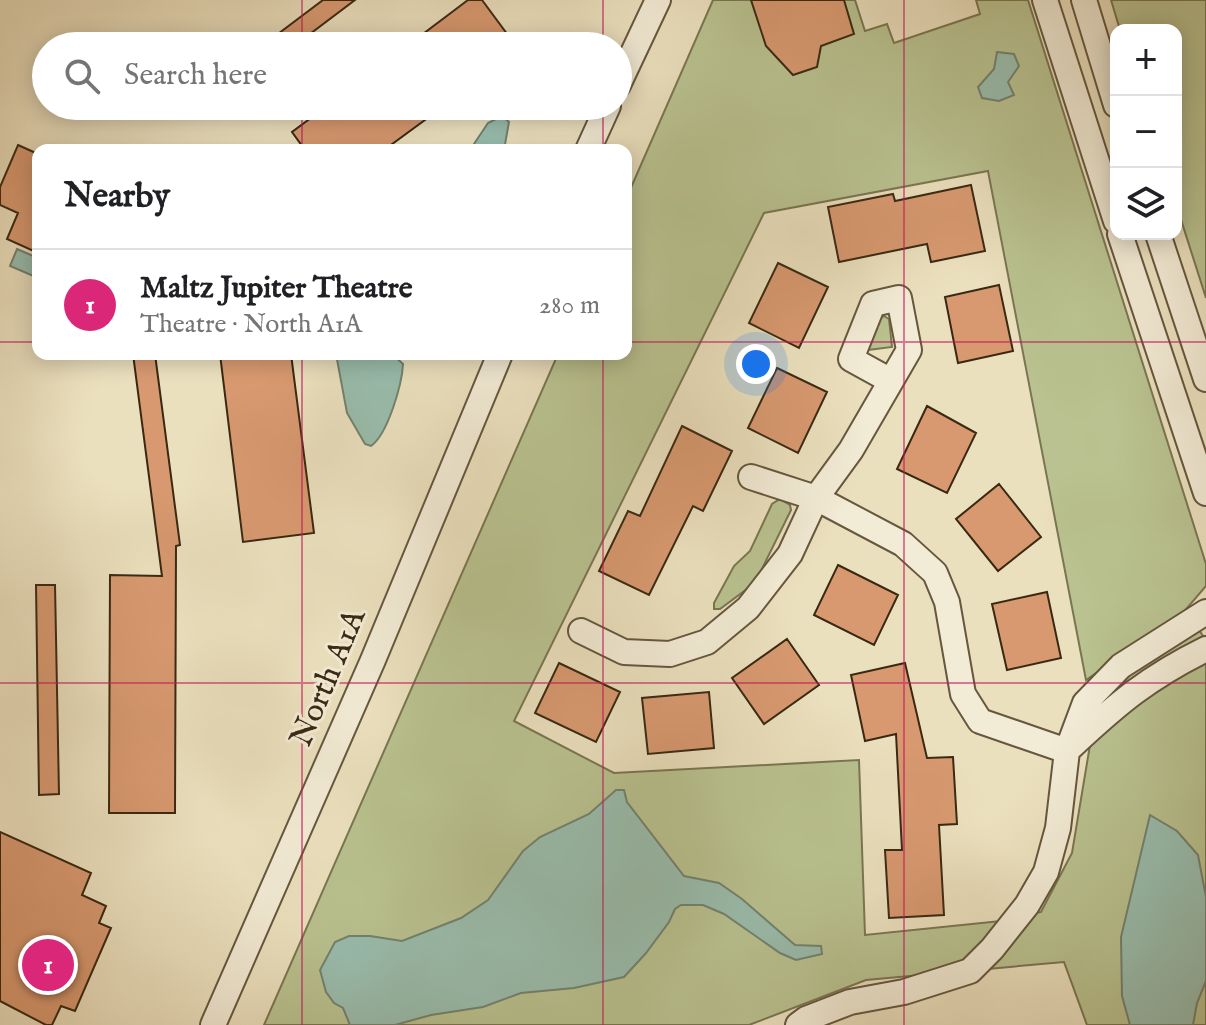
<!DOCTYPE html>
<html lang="en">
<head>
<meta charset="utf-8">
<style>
	body { margin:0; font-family:"IM FELL English",serif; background:#f2f2f2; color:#202124 }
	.controls { position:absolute; right:24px; top:24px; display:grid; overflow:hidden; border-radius:16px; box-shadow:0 4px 20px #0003 }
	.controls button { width:72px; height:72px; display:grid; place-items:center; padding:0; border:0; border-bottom:2px solid #e0e0e0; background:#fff; color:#202124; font:40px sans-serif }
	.you { position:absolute; left:756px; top:364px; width:28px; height:28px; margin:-20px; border:6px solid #fff; border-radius:50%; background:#1a73e8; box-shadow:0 0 0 12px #1a73e833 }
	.badge { display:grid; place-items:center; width:52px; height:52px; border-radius:50%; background:#db2777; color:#fff; font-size:26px; font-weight:700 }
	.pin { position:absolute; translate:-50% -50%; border:4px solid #fff; box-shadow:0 2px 8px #0006 }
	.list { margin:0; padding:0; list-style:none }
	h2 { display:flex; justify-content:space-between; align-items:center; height:104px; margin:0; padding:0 32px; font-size:34px }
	h2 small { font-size:26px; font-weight:400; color:#757577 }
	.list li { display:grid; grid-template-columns:52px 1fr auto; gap:24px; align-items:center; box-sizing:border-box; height:112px; padding:0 32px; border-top:2px solid #e0e0e0 }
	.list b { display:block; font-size:30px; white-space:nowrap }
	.list p { margin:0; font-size:26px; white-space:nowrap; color:#757577 }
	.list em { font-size:26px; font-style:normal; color:#757577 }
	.icon { flex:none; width:44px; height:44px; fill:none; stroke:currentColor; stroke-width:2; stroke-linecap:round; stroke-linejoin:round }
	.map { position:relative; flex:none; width:1206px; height:1025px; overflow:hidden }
	.search { position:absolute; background:#fff; box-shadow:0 4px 20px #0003; left:32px; top:32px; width:600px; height:88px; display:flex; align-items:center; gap:20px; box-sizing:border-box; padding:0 28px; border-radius:44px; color:#757577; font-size:30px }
	.panel { position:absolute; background:#fff; box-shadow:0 4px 20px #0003; left:32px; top:144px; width:600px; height:216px; border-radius:16px }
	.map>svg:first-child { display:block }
	.green { fill:#b9c290; stroke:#797652; stroke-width:2 }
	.water { fill:#99bdad; stroke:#73826f; stroke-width:2 }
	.building { fill:#d89970; stroke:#392913; stroke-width:2 }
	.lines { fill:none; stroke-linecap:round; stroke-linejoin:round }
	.minor-casing { stroke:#66573e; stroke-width:28 }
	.minor { stroke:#f2ebd5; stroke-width:24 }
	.grid { fill:none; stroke:#c2185b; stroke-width:2; stroke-opacity:0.55 }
	.labels { text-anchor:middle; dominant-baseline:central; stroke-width:6; stroke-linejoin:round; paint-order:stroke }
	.street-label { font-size:32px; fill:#392913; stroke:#f2ebd5 }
</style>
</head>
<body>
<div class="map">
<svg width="1206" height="1025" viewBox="0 0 1206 1025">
	<rect width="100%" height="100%" fill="#ebe0be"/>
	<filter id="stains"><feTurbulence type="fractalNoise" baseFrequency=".0025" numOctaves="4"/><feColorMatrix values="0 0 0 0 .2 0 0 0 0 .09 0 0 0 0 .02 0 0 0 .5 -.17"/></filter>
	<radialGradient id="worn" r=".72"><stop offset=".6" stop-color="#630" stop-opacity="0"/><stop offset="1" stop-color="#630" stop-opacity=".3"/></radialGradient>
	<!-- green -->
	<path class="green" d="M713 0H855L865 31 887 24 894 43 980 14 976 0H1028L1206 564V586L1182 614 1086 680 988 171 764 213 514 721 614 773 859 760 865 935 1001 921 1041 912 1072 853 1090 745 1143 694 1206 663V1025H1087L1064 962 866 980 749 1025H264L558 354H626V199Z
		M1111 0H1206V298L1176 204V30H1120Z
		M884 316 889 319 892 347 868 350 879 319Z
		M780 499 790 505 791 510 755 583 720 609H714V603L734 566 750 551 772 504Z
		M1199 630 1203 636 1150 666 1131 680 1103 711 1093 707 1126 672Z"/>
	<!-- water -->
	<path class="water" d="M997 52 1014 54 1019 66 1008 82 1014 95 999 101 982 98 978 87 994 69Z
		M502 116 509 122 504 150H470L488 123Z
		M17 249 38 258V278L10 266Z
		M336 354H392L403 364C402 384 388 434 371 446L365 444 347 413Z
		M616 790H624L627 802 684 876 719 883 742 899 795 945 821 946 822 954 796 960 780 953 724 914 703 905H681L675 909 669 922 646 953 624 977 574 988 521 993 483 1007 431 1015 395 1025H350L343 1008 334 1003 326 992 320 970 335 942 349 936H370L402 941 461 918 488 900 523 851 540 837 589 814Z
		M1150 815 1177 831 1198 855 1206 897V981L1197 1003 1193 1025H1130L1122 996 1121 937Z"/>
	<!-- building -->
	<path class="building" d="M323 0H355L294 46H262Z
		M468 0H482L516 46H407Z
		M751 0H844L854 34 821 46 817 67 793 75 766 46Z
		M327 106H444L384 150H305L292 132Z
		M18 145 38 154V253L7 239 18 213 0 205V187Z
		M971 185 985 251 931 262 927 244 839 262 828 207 893 194 895 201Z
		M778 263 828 287 799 348 749 323Z
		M999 285 1013 351 958 363 945 297Z
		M133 354H155L180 545 176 546 175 813H109L110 575 162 576Z
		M220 354H291L314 533 243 542Z
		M777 368 827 392 798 453 748 428Z
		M927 406 976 433 947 493 897 469Z
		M682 426 732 451 703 511 693 506 649 595 599 571 628 511 640 516Z
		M999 484 1041 537 998 571 956 519Z
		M838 565 898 595 874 645 814 615Z
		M36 585H55L59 794 39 795Z
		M1047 592 1061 658 1007 670 992 604Z
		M787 639 819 685 764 724 732 678Z
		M559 663 620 692 596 742 535 713Z
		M905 663 927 758 953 757 957 824 939 825 944 915 889 918 885 850H902L896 734 865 741 851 675Z
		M709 692 714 748 648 754 642 698Z
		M0 832 91 873 82 895 106 906 99 923 111 928 75 1011 61 1006 52 1025H46L0 1001Z"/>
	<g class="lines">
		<defs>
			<path id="minor" d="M1045 0 1116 221
				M1084 0 1116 105
				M618 85 658 0
				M588 150 608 106
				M1120 234 1206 493
				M1158 234 1206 379
				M751 477 816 498 903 544 935 573 947 602 963 694 980 721 1067 751
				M581 631 624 652 670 654 707 642 748 608 790 554 816 498 851 450 909 350 899 298 873 304 851 359 891 381
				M1072 746C1118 703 1149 677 1206 649
				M213 1025 373 660 500 354
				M798 1025 806 1019 850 1002 904 992 970 971 992 949 1027 905 1046 872 1058 828 1067 751 1085 703 1121 666 1206 612"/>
		</defs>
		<!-- minor casing -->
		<use href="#minor" class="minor-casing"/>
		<!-- minor -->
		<use href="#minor" class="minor"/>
	</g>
	<!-- grid -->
	<path class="grid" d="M302 0V46M603 0V46M904 0V1025M302 106V150M603 106V150M0 342H38M626 342H1206M302 354V1025M603 354V1025M0 683H1206"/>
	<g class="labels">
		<!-- street labels -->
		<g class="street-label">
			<text transform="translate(329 678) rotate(-67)">North A1A</text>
		</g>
	</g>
	<rect width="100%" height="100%" filter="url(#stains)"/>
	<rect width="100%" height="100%" fill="url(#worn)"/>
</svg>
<div class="controls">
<button>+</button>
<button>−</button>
<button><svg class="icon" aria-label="layers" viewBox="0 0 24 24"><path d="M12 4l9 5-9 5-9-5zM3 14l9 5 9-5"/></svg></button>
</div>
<div class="you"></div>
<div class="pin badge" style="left:48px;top:965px">1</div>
<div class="search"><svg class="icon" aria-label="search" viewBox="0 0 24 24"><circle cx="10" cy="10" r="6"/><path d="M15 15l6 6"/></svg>Search here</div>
<section class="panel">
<h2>Nearby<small></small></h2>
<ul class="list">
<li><span class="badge">1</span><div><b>Maltz Jupiter Theatre</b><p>Theatre · North A1A</p></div><em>280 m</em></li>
</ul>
</section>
</div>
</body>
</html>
